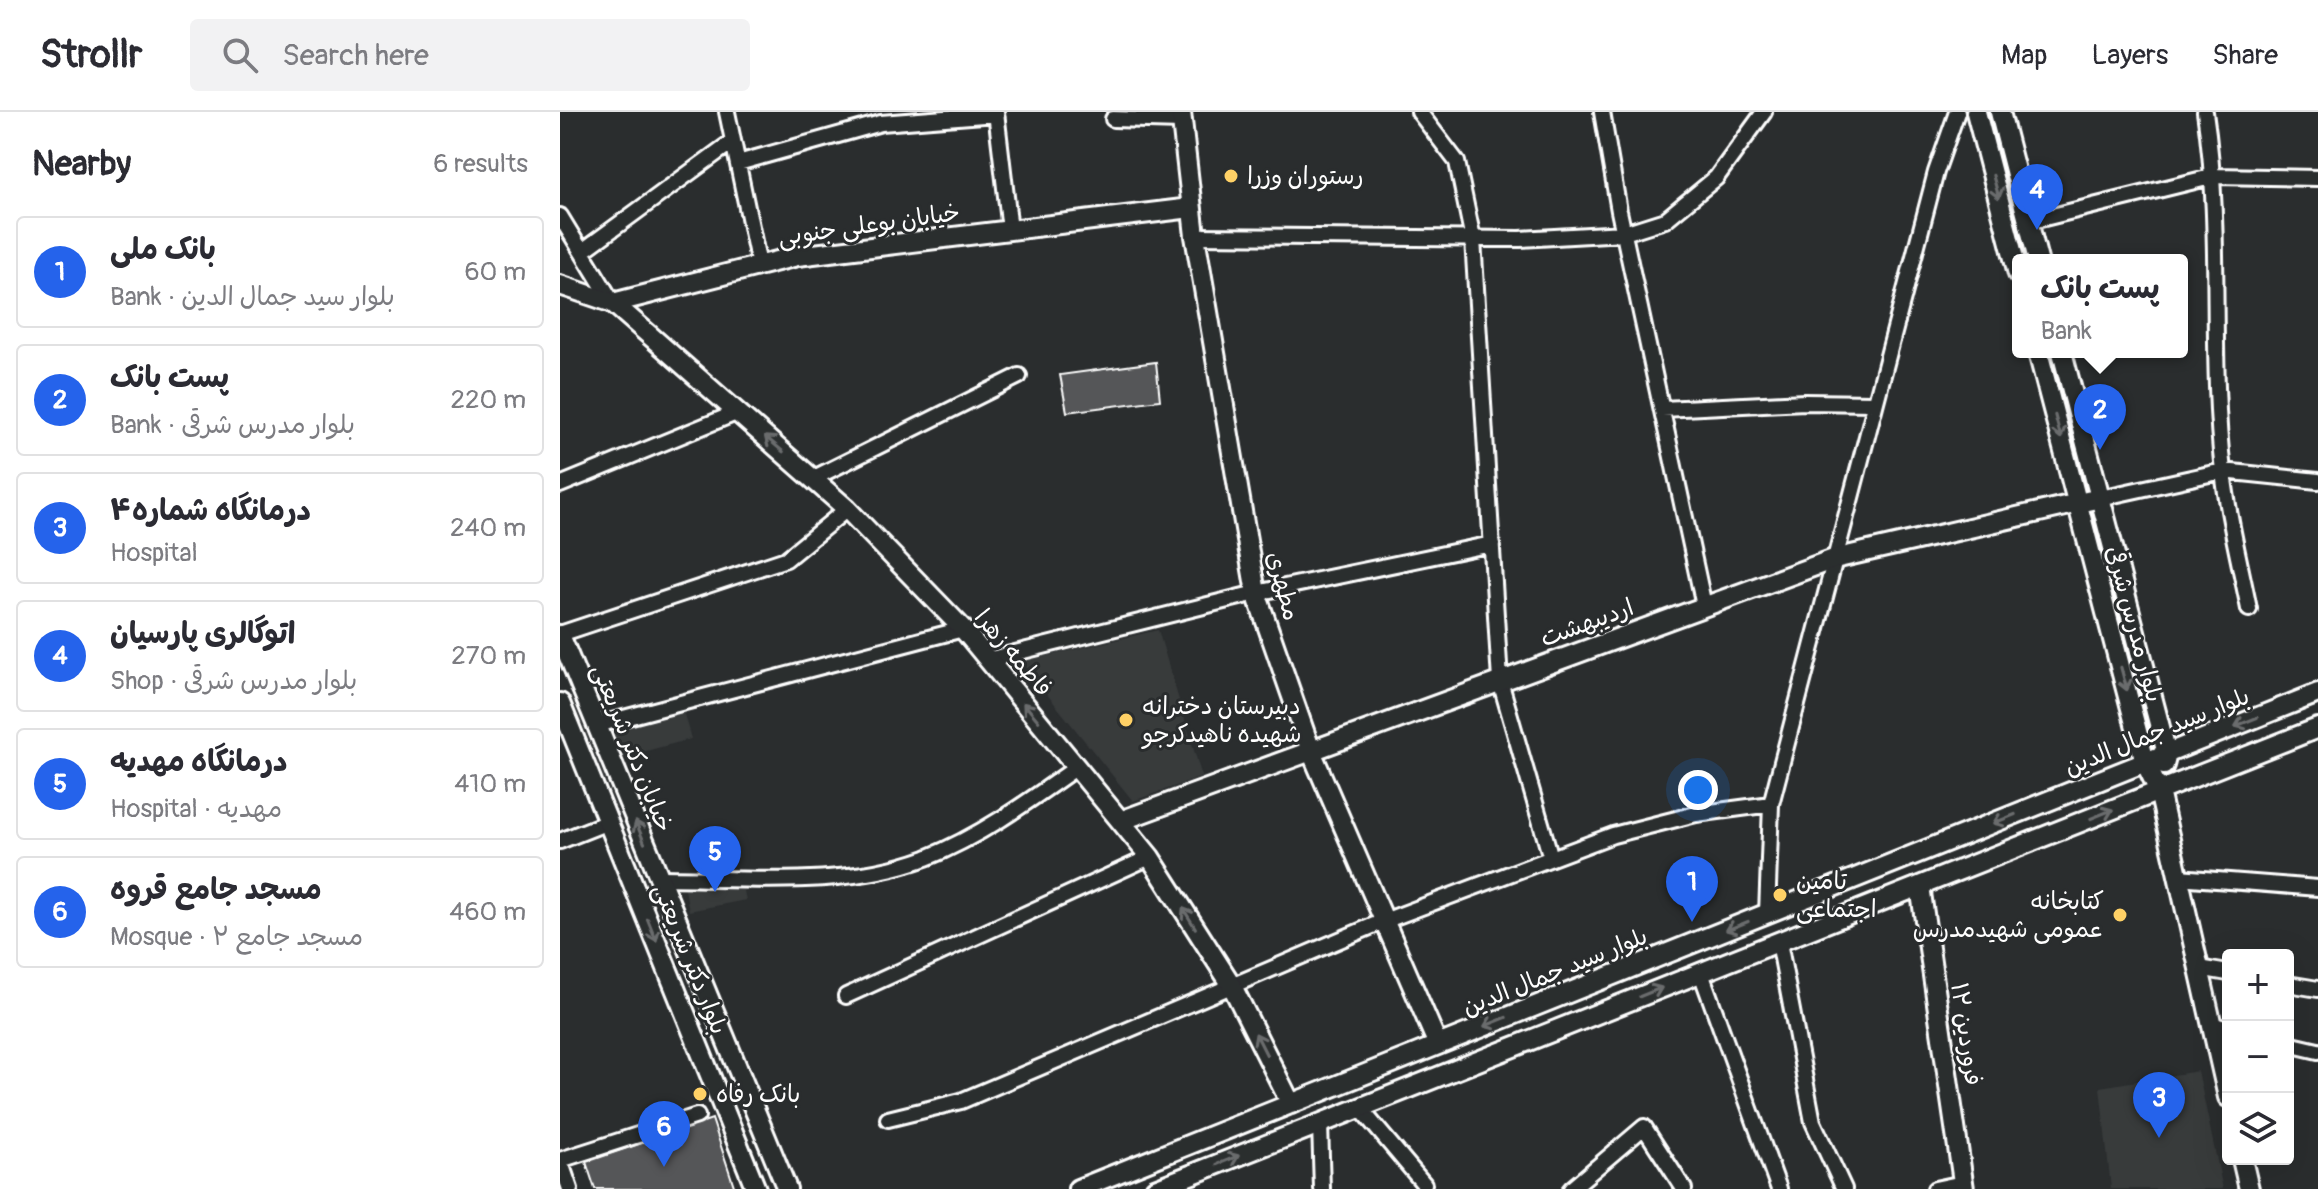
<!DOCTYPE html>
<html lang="en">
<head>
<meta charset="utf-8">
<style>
	body { margin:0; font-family:Pangolin,"Playpen Sans Arabic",sans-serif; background:#f2f2f3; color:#2b2b33 }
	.controls { position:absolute; right:24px; bottom:24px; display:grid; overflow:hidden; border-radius:8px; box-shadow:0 8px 32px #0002 }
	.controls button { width:72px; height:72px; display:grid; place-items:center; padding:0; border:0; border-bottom:2px solid #e1e1e2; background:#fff; color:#2b2b33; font:40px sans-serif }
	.you { position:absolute; left:1138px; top:678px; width:28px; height:28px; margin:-20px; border:6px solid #fff; border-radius:50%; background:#1a73e8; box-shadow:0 0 0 12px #1a73e833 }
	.badge { display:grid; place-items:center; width:52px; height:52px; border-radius:50%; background:#2563eb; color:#fff; font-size:26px; font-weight:700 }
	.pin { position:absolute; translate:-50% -66px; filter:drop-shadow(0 2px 4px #0008) }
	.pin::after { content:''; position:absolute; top:42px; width:28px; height:24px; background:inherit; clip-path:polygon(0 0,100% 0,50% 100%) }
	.popup { position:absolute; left:1452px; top:142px; width:176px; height:104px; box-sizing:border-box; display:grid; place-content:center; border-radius:8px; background:#fff; filter:drop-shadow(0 2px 6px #0005); font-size:26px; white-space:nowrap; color:#7c7c81 }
	.popup b { font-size:30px; color:#2b2b33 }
	.popup::after { content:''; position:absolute; left:50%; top:100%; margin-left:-16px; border:16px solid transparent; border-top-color:#fff }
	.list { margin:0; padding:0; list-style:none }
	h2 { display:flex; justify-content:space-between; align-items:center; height:104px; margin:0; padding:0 32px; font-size:34px }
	h2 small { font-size:26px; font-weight:400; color:#7c7c81 }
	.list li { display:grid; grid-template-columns:52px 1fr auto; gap:24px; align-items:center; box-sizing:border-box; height:112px; margin:0 16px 16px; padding:0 16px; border:2px solid #e1e1e2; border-radius:8px }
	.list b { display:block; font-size:30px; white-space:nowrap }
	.list p { margin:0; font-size:26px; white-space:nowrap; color:#7c7c81 }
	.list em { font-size:26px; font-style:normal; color:#7c7c81 }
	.icon { flex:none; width:44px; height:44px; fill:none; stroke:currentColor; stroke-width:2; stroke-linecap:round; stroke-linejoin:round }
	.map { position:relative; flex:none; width:1758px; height:1077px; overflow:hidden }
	header { display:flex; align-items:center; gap:48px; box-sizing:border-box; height:112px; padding:0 40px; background:#fff; border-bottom:2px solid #e1e1e2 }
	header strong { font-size:38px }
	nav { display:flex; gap:44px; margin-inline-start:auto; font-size:28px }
	.search { width:560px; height:72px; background:#f2f2f3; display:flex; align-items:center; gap:20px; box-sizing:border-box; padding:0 28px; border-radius:8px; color:#7c7c81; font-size:30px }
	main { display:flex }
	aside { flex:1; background:#fff }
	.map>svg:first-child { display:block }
	.built { fill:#373a3b }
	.building { fill:#555758; stroke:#fff; stroke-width:2 }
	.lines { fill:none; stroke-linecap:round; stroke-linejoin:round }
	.street-casing { stroke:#fff; stroke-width:20 }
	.secondary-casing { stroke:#fff; stroke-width:24 }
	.street { stroke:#2a2d2e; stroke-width:14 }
	.secondary { stroke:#2a2d2e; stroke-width:18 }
	.oneway { stroke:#6a6c6d }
	.poi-dot { fill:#ffd166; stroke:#2a2d2e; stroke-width:3 }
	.labels { text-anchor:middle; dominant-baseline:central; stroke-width:6; stroke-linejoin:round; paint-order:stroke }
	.poi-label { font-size:24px; fill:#fff; stroke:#2a2d2e; text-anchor:start }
	.street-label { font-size:24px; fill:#fff; stroke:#2a2d2e }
</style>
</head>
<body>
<header>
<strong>Strollr</strong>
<div class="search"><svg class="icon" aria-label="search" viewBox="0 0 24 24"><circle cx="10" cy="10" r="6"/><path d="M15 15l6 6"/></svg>Search here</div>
<nav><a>Map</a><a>Layers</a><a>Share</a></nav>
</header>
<main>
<aside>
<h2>Nearby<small>6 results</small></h2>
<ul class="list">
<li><span class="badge">1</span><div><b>بانک ملی</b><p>Bank · بلوار سید جمال الدین</p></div><em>60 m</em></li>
<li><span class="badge">2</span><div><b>پست بانک</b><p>Bank · بلوار مدرس شرقی</p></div><em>220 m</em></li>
<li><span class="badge">3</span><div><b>درمانگاه شماره۴</b><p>Hospital</p></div><em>240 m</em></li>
<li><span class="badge">4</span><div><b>اتوگالری پارسیان</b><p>Shop · بلوار مدرس شرقی</p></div><em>270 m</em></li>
<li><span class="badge">5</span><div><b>درمانگاه مهدیه</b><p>Hospital · مهدیه</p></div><em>410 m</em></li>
<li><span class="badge">6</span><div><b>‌مسجد جامع قروه</b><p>Mosque · مسجد جامع ۲</p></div><em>460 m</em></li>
</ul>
</aside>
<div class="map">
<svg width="1758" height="1077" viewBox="0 0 1758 1077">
	<rect width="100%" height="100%" fill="#2a2d2e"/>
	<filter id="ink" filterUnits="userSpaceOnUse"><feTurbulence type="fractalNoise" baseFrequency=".0125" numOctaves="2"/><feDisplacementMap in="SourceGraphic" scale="16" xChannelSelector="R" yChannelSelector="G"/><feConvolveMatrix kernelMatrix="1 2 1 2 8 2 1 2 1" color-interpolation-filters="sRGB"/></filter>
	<g filter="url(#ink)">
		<!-- built -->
		<path class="built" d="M598 518 642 665 573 689 461 550Z
			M122 595 131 627 60 646 51 615Z
			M180 761 186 788 129 799 124 772Z
			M1638 959 1663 1077H1551L1540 975Z"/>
		<!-- building -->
		<path class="building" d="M596 250 600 288 507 300 500 263Z
			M152 1007 175 1077H35L26 1050Z"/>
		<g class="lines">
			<defs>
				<path id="street" d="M167 0 199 153
					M436 0 450 118
					M859 0 897 50 913 127 940 569 991 746
					M1042 0 1059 99 1144 494
					M1645 0C1663 119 1649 240 1663 359 1668 405 1680 451 1689 497
					M553 7 622 9
					M178 51 321 11 436 2
					M0 104 53 191
					M1468 110 1655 64 1758 66
					M635 124 960 127 1064 121 1105 108 1156 66 1204 0
					M24 138 173 29
					M1102 297 1245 290 1314 291
					M254 366 459 264
					M0 373 176 301
					M1540 386 1663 359 1758 369
					M0 522 226 447 287 397
					M427 548 696 481 932 432
					M37 613 403 517
					M0 729 48 710
					M1618 765 1758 776
					M99 766C186 766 283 777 366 746 421 724 469 689 517 655
					M1207 802 1211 692 1376 60 1397 0
					M1219 830 1253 1010 1284 1077
					M1639 856 1668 861
					M1141 861 1219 1077
					M1728 872 1758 877
					M286 884 590 745
					M1651 912 1668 917
					M1728 932 1758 939
					M800 996 864 1072
					M328 1007 401 989 824 809 1053 723 1136 702 1211 692
					M760 1012 762 1077
					M0 1048 137 1004
					M0 1048 10 1077
					M1011 1077 1084 1015 1124 1077
					M1375 1077 1403 1071"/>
				<path id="secondary" d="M621 0 635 124 696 481 751 639 878 933
					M1416 0 1458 162
					M1440 0 1478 148
					M0 173 53 191 237 144 631 96
					M53 191 287 397 403 517 590 745 671 872 731 992
					M1478 240 1585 650 1599 679 1668 985
					M1502 240 1607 642 1604 653
					M0 523 227 1077
					M0 591 196 1077
					M563 708 1274 447 1540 386
					M1360 774 1404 1077
					M1682 1047 1689 1077
					M518 1077 1758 581
					M595 1077 1758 616"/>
			</defs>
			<!-- street casing -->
			<use href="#street" class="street-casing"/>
			<!-- secondary casing -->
			<use href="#secondary" class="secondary-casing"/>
			<!-- street -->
			<use href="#street" class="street"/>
			<!-- secondary -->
			<use href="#secondary" class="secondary"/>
		</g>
		<!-- one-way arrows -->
		<defs><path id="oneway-shaft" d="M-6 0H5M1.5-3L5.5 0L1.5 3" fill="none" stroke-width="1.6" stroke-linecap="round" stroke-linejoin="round" transform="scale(2)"/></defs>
		<g class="oneway">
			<use href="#oneway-shaft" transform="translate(1436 75) rotate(75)"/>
			<use href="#oneway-shaft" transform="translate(1498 315) rotate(75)"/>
			<use href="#oneway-shaft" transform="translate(214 332) rotate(-140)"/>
			<use href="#oneway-shaft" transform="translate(1564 567) rotate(75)"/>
			<use href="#oneway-shaft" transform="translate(471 600) rotate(-130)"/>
			<use href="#oneway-shaft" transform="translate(1686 610) rotate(158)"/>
			<use href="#oneway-shaft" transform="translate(1542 702) rotate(-22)"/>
			<use href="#oneway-shaft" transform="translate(1444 707) rotate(158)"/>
			<use href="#oneway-shaft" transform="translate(80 720) rotate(-112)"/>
			<use href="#oneway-shaft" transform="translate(629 806) rotate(-122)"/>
			<use href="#oneway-shaft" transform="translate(1177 814) rotate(158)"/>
			<use href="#oneway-shaft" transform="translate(92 818) rotate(68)"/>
			<use href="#oneway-shaft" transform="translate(1091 880) rotate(-22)"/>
			<use href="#oneway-shaft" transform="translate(935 910) rotate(158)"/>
			<use href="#oneway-shaft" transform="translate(701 932) rotate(-117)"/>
			<use href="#oneway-shaft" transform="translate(668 1048) rotate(-22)"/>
		</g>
	</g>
	<!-- markers -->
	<g class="poi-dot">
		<circle cx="671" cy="64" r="8"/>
		<circle cx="566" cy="608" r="8"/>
		<circle cx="1220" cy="783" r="8"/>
		<circle cx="1560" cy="803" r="8"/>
		<circle cx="140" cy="982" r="8"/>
	</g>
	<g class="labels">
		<!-- poi labels -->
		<g class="poi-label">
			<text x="687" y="64">رستوران وزرا</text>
			<text x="582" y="594">دبیرستان دخترانه<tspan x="582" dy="28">شهیده ناهیدکرجو</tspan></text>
			<text x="1236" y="769">تامین<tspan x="1236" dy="28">اجتماعی</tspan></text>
			<text x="1544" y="789" text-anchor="end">کتابخانه<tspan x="1544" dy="28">عمومی شهیدمدرس</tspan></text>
			<text x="156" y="982">بانک رفاه</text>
		</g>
		<!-- street labels -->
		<g class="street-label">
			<text transform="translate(309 113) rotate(-8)">خیابان بوعلی جنوبی</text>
			<text transform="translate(723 474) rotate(75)">مطهری</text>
			<text transform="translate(1027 511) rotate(-20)">اردیبهشت</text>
			<text transform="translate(1574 512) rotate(75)">بلوار مدرس شرقی</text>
			<text transform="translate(453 541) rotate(50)">فاطمه زهرا</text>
			<text transform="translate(1597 620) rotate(-22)">بلوار سید جمال الدین</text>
			<text transform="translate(72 636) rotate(68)">خیابان دکتر شریعتی</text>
			<text transform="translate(130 847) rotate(68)">بلوار دکتر شریعتی</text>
			<text transform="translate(995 860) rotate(-22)">بلوار سید جمال الدین</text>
			<text transform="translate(1406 922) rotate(82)">۱۲ فروردین</text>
		</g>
	</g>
</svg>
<div class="controls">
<button>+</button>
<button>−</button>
<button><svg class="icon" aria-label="layers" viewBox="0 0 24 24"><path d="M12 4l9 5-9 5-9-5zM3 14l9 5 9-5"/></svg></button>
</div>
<div class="you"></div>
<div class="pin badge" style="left:1132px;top:810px">1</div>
<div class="pin badge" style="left:1540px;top:338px">2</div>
<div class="popup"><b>پست بانک</b>Bank</div>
<div class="pin badge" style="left:1599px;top:1026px">3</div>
<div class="pin badge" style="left:1477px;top:118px">4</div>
<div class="pin badge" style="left:155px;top:780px">5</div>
<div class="pin badge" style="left:104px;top:1055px">6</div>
</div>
</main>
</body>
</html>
